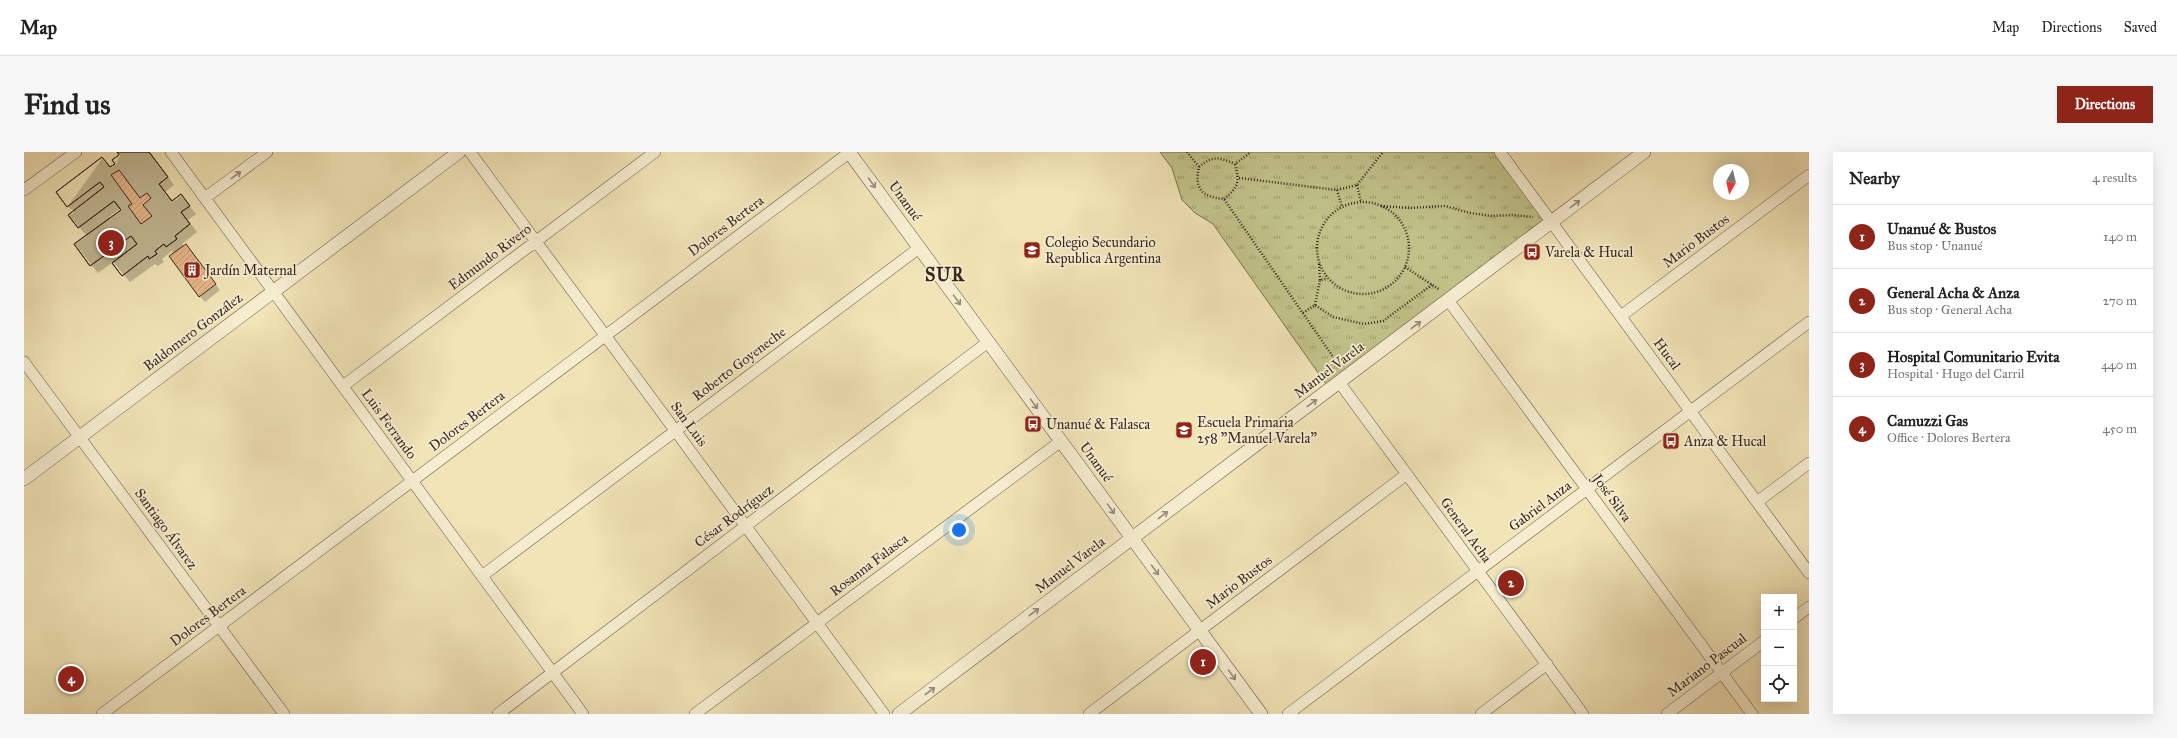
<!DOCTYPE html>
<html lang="en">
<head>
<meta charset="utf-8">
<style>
	body { margin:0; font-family:"IM FELL Great Primer",serif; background:#f6f6f6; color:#222 }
	.controls { position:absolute; right:12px; bottom:12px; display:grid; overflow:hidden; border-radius:0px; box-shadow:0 4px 16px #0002 }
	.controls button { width:36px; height:36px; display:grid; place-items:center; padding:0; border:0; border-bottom:1px solid #e0e0e0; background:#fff; color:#222; font:20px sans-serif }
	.compass { position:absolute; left:1689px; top:12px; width:36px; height:36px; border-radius:50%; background:#fff; box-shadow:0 4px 16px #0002; rotate:188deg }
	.you { position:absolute; left:935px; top:378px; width:14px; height:14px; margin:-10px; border:3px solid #fff; border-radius:50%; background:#1a73e8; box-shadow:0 0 0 6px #1a73e833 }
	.badge { display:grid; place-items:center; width:26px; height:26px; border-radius:50%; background:#8f2418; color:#fff; font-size:13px; font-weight:700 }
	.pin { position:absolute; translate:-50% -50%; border:2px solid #fff; box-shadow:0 1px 4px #0006 }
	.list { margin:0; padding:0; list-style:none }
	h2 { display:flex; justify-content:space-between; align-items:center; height:52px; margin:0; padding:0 16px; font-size:17px }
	h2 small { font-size:13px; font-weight:400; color:#767676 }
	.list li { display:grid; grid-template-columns:26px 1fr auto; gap:12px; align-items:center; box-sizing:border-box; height:64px; padding:0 16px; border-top:1px solid #e0e0e0 }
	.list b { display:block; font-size:15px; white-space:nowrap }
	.list p { margin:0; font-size:13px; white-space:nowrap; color:#767676 }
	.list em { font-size:13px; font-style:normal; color:#767676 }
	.icon { flex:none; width:22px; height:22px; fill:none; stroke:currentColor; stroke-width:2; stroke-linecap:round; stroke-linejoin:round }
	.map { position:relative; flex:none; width:1785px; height:562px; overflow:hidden; border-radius:0px }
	header { display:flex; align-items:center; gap:24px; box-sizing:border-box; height:56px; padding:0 20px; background:#fff; border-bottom:1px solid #e0e0e0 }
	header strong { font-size:19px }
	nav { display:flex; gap:22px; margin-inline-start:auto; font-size:14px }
	.intro { display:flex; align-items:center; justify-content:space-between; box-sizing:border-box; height:96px; padding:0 24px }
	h1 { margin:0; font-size:28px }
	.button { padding:10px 18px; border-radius:0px; background:#8f2418; color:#fff; font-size:14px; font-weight:700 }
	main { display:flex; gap:24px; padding:0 24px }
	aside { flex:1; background:#fff; border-radius:0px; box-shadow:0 4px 16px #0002 }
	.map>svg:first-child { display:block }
	.park { fill:url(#park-tufts); stroke:#7c7455 }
	.shadow { fill:#0003; fill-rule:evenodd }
	.building { fill:url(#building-hatch); stroke:#382721; fill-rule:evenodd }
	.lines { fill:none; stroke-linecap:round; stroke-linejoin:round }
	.minor-casing { stroke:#665646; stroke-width:12 }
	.tertiary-casing { stroke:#665646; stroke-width:14 }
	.path { stroke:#382721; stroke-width:2.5; stroke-dasharray:1 2; stroke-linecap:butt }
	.minor { stroke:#f6edd0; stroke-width:11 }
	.tertiary { stroke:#f6edd0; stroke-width:13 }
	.oneway { stroke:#978a78 }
	.labels { text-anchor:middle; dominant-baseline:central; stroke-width:3.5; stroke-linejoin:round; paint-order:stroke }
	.street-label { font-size:14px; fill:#382721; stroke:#f6edd0 }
	.poi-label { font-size:14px; fill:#382721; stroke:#f6edd0; text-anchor:start }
	.district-label { font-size:18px; font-weight:bold; letter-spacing:1px; fill:#382721; stroke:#f6edd0 }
</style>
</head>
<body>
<header>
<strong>Map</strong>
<nav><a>Map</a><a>Directions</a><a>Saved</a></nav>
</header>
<div class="intro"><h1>Find us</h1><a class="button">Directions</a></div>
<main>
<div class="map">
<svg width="1785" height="562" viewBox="0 0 1785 562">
	<defs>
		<pattern id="park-tufts" width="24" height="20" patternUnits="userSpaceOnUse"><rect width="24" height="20" fill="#c1c289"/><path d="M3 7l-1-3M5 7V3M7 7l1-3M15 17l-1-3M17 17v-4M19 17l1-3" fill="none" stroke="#9e9e70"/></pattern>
		<pattern id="building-hatch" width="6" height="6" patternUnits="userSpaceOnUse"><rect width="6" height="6" fill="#e7b689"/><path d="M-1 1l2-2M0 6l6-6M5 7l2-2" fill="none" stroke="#c79c76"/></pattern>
	</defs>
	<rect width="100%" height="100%" fill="#f1e4b7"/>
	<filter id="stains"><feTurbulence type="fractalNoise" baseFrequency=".005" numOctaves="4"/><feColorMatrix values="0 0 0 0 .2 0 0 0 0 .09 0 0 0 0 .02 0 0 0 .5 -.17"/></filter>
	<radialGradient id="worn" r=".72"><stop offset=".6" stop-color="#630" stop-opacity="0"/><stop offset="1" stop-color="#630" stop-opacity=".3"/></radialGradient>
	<!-- park -->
	<path class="park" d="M1136 0H1474L1524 67 1302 232 1189 72 1171 61 1158 48 1148 16Z"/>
	<!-- shadow -->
	<path class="shadow" d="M94 0H126L150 33 141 40 149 50 157 44 172 62 164 68 173 80 158 92 167 99 196 138 181 150 176 144 148 99 138 107 140 110 134 114 131 112 106 130 89 110 74 121 51 92 63 84 45 64 50 60 44 54 78 7 87 16 92 12 96 3ZM97 56 98 58 86 67 85 65Z"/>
	<!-- building -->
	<path class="building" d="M93 0H125L144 25 135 32 148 49 157 42 166 54 157 60 166 72 151 84 153 87 142 95 140 92 131 99 133 102 125 107 124 104 98 124 88 111 113 92 107 84 66 114 50 92 97 58 90 49 54 76 44 63 80 35 76 30 43 55 32 40 78 5 86 15 91 12 88 8 95 3ZM95 18 116 46 123 41 127 46 119 53 128 64 117 72 104 54 108 52 87 23Z
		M93 0H125L144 25 135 32 148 49 157 42 166 54 157 60 166 72 151 84 153 87 142 95 140 92 131 99 133 102 125 107 124 104 98 124 88 111 113 92 107 84 66 114 50 92 97 58 90 49 54 76 44 63 80 35 76 30 43 55 32 40 78 5 86 15 91 12 88 8 95 3Z
		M162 92 192 132 175 145 145 104Z"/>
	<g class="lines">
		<defs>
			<path id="minor" d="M147 0 559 562
				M446 0 860 562
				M1476 0 1785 421
				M0 38 52 0
				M181 46 243 0
				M1424 148 1728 562
				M1597 164 1785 23
				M0 210 260 562
				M1315 230 1559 562
				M319 234 631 0
				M1733 350 1785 311
				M458 424 895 96
				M1770 466 1785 455
				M78 562 826 0
				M474 562 964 190
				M671 562 1037 289
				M1065 562 1383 322
				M1264 562 1785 170
				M1457 562 1523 512
				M1643 562 1740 489"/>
			<path id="tertiary" d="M825 0 1237 562
				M0 327 435 0
				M875 562 1620 0"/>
		</defs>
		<!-- minor casing -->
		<use href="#minor" class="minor-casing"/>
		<!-- tertiary casing -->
		<use href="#tertiary" class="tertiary-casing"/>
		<!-- path -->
		<path class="path" d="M1163 0 1175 15C1170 37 1178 45 1200 47L1314 212 1341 192
			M1175 15C1189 3 1195 5 1211 12
			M1215 26 1313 38 1333 33 1359 0
			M1333 33 1337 50
			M1313 38 1318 55
			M1200 47C1214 35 1216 31 1211 12L1227 0
			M1293 96a46 46 0 1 1 92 0a46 46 0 1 1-92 0Z
			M1357 54 1386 56 1421 54 1446 61 1468 64 1488 63 1509 65
			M1295 112 1296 128
			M1381 115 1416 138
			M1291 153 1296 128 1303 127
			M1279 161 1291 153 1309 165 1340 172 1359 169 1409 132"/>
		<!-- minor -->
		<use href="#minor" class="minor"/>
		<!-- tertiary -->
		<use href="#tertiary" class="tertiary"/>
	</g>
	<!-- one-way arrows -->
	<defs><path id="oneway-shaft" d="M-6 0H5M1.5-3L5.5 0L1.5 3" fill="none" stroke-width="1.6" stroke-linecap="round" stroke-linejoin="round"/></defs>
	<g class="oneway">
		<use href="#oneway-shaft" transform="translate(212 23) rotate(-37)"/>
		<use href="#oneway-shaft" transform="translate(848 31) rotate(54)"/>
		<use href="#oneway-shaft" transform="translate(1551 52) rotate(-37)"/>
		<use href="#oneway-shaft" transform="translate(933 148) rotate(54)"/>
		<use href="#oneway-shaft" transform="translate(1392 173) rotate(-37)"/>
		<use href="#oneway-shaft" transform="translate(1288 251) rotate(-37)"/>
		<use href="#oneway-shaft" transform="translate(1010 252) rotate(54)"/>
		<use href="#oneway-shaft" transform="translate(1087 357) rotate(54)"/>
		<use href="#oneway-shaft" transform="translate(1139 363) rotate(-37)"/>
		<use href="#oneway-shaft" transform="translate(1131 418) rotate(54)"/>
		<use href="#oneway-shaft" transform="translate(1010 460) rotate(-37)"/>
		<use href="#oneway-shaft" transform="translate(1208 523) rotate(54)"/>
		<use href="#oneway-shaft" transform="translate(906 539) rotate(-37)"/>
	</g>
	<!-- icons -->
	<defs>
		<symbol id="university-square" viewBox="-11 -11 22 22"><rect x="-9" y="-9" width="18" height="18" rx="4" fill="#8f2418" stroke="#f6edd0"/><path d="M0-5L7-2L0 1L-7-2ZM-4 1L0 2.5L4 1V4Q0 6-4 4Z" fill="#fff"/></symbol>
		<symbol id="bus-square" viewBox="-11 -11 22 22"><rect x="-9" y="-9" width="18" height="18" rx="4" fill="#8f2418" stroke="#f6edd0"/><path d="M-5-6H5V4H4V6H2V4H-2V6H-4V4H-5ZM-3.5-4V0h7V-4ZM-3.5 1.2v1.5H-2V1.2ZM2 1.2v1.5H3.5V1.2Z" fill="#fff"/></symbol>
		<symbol id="building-square" viewBox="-11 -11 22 22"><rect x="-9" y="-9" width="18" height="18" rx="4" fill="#8f2418" stroke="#f6edd0"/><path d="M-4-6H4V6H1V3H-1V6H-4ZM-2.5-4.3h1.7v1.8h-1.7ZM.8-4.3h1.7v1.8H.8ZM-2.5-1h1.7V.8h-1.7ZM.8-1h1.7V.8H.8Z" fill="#fff"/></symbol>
		<symbol id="school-square" viewBox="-11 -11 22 22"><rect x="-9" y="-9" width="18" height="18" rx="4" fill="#8f2418" stroke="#f6edd0"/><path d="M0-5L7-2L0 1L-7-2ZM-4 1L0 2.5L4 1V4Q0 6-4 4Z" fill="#fff"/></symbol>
	</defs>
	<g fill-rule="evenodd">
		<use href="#university-square" x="998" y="88" width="20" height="20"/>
		<use href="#bus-square" x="1498" y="90" width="20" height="20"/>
		<use href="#building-square" x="158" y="108" width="20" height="20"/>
		<use href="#bus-square" x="999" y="262" width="20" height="20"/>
		<use href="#school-square" x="1150" y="268" width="20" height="20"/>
		<use href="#bus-square" x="1637" y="279" width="20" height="20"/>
	</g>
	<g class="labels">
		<!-- street labels -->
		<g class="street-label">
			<text transform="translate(881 49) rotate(54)">Unanué</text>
			<text transform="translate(702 74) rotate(-37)">Dolores Bertera</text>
			<text transform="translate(1672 89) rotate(-37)">Mario Bustos</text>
			<text transform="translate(466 105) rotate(-37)">Edmundo Rivero</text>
			<text transform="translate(169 180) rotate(-37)">Baldomero González</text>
			<text transform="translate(1643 202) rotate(54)">Hucal</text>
			<text transform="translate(715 212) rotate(-37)">Roberto Goyeneche</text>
			<text transform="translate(1305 218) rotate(-37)">Manuel Varela</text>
			<text transform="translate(443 269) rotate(-37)">Dolores Bertera</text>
			<text transform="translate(365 272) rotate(54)">Luis Ferrando</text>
			<text transform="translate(665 272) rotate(54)">San Luis</text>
			<text transform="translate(1072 310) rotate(54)">Unanué</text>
			<text transform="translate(1588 346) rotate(54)">José Silva</text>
			<text transform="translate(1516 354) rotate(-37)">Gabriel Anza</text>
			<text transform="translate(710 364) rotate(-37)">César Rodríguez</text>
			<text transform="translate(142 377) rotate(54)">Santiago Álvarez</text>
			<text transform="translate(1442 378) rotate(54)">General Acha</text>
			<text transform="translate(845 413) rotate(-37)">Rosanna Falasca</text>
			<text transform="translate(1046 413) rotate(-37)">Manuel Varela</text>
			<text transform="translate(1215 430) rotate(-37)">Mario Bustos</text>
			<text transform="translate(184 464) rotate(-37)">Dolores Bertera</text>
			<text transform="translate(1683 513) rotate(-37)">Mariano Pascual</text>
		</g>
		<!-- poi labels -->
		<g class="poi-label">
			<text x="1021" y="90">Colegio Secundario<tspan x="1021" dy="16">Republica Argentina</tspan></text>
			<text x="1521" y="100">Varela &amp; Hucal</text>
			<text x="181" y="118">Jardín Maternal</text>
			<text x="1173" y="270">Escuela Primaria<tspan x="1173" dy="16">258 "Manuel Varela"</tspan></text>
			<text x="1022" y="272">Unanué &amp; Falasca</text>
			<text x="1660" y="289">Anza &amp; Hucal</text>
		</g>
		<!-- district labels -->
		<g class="district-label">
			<text x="921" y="123">SUR</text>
		</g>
	</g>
	<rect width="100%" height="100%" filter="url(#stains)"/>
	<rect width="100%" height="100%" fill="url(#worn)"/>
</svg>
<div class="controls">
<button>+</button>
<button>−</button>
<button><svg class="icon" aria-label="locate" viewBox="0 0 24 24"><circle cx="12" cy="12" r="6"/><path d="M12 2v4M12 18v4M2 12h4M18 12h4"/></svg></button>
</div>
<svg class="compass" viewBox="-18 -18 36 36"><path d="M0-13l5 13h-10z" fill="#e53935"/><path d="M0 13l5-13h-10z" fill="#767676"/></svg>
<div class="you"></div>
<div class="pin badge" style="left:1179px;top:510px">1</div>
<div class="pin badge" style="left:1487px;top:431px">2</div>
<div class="pin badge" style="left:87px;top:91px">3</div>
<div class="pin badge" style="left:47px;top:527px">4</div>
</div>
<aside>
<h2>Nearby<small>4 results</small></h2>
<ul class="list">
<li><span class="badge">1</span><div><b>Unanué &amp; Bustos</b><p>Bus stop · Unanué</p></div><em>140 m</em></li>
<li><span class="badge">2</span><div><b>General Acha &amp; Anza</b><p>Bus stop · General Acha</p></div><em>270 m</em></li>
<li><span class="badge">3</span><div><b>Hospital Comunitario Evita</b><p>Hospital · Hugo del Carril</p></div><em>440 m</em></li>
<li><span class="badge">4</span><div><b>Camuzzi Gas</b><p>Office · Dolores Bertera</p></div><em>450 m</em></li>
</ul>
</aside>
</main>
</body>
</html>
